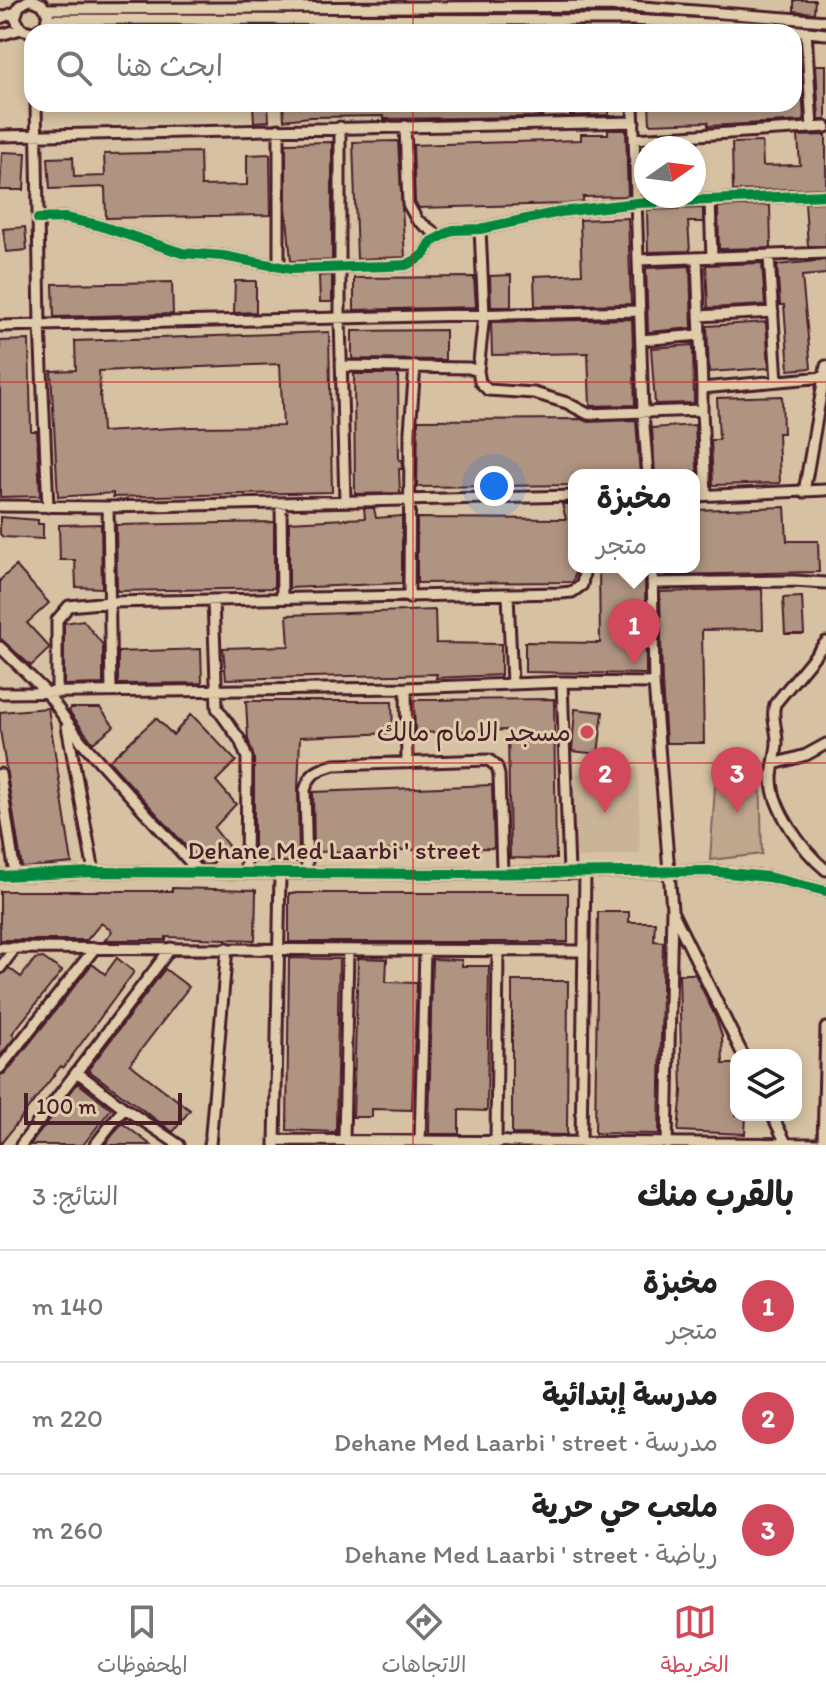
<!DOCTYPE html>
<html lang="ar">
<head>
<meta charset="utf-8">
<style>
	body { margin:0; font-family:Itim,"Playpen Sans Arabic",sans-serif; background:#f6f6f6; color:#222; direction:rtl }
	.controls { position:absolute; right:24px; bottom:24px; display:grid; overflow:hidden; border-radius:16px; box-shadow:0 4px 12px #0003 }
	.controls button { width:72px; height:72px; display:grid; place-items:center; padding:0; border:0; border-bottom:2px solid #e0e0e0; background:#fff; color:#222; font:40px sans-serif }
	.compass { position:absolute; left:634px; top:136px; width:72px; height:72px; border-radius:50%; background:#fff; box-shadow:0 4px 12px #0003; rotate:76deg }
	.scale { position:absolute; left:24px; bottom:20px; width:158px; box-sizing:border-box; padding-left:8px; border:4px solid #4a1f2b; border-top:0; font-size:22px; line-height:28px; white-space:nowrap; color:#4a1f2b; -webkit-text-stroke:6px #dfccaa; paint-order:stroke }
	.you { position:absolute; left:494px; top:486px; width:28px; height:28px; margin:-20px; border:6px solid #fff; border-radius:50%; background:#1a73e8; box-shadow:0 0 0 12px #1a73e833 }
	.badge { display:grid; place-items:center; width:52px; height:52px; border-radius:50%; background:#d1495b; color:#fff; font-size:26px; font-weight:700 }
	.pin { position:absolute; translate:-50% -66px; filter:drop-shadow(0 2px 4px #0008) }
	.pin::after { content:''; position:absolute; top:42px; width:28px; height:24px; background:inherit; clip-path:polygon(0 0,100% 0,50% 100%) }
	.popup { position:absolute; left:568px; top:469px; width:132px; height:104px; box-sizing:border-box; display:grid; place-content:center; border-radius:16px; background:#fff; filter:drop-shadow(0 2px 6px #0005); font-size:26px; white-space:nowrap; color:#767676 }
	.popup b { font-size:30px; color:#222 }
	.popup::after { content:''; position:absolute; left:50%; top:100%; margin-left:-16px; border:16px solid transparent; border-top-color:#fff }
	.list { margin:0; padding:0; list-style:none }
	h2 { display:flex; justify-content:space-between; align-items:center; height:104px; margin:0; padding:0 32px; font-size:34px }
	h2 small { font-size:26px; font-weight:400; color:#767676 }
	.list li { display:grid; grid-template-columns:52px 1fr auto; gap:24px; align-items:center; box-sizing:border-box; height:112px; padding:0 32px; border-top:2px solid #e0e0e0 }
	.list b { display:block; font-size:30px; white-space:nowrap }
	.list p { margin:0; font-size:26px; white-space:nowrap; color:#767676 }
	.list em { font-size:26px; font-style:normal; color:#767676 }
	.icon { flex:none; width:44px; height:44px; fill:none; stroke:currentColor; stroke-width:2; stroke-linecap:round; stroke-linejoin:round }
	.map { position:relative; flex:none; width:826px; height:1145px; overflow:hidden; direction:ltr }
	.search { position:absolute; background:#fff; box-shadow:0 4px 12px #0003; left:24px; right:24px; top:24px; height:88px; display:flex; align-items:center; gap:20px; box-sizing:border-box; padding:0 28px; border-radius:24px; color:#767676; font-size:30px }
	.sheet { height:440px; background:#fff }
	nav { display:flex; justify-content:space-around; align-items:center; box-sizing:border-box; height:112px; border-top:2px solid #e0e0e0; background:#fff; font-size:22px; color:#767676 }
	nav a { display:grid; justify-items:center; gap:4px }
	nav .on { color:#d1495b }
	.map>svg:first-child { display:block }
	.built { fill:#cab498 }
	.green { fill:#bfa78e; stroke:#84635c; stroke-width:2 }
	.building { fill:#af9481; stroke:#4a1f2b; stroke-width:2; fill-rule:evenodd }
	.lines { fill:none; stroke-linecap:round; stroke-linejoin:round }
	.minor-casing { stroke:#4a1f2b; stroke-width:15 }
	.minor { stroke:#dfccaa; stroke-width:9 }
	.cycleway-casing { stroke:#dfccaa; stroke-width:15 }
	.cycleway { stroke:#00873e; stroke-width:10 }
	.grid { fill:none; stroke:#cf2828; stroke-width:2; stroke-opacity:0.55 }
	.poi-dot { fill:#d1495b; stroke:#dfccaa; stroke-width:3 }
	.labels { text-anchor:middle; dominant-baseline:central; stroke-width:6; stroke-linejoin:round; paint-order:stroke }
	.poi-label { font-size:26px; fill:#4a1f2b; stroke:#dfccaa; text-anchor:end }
	.street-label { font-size:26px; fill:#4a1f2b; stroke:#dfccaa }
</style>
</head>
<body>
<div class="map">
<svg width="826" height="1145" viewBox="0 0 826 1145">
	<rect width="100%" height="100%" fill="#d6c2a2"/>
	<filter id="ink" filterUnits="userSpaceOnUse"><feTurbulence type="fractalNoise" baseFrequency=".0125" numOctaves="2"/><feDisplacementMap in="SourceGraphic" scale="16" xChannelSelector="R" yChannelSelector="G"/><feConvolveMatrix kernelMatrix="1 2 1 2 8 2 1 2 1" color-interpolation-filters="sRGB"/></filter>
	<g filter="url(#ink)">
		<!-- built -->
		<path class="built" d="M638 767 640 853 571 859 569 774Z"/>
		<!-- green -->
		<path class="green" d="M760 769 762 854 710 860 716 772Z"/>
		<!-- building -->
		<path class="building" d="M794 0H815L814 13 794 11Z
			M816 65H826V120H819Z
			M794 67H801L804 121 708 126V122L650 124 649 104H794Z
			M253 104H268L269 121 254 122Z
			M283 104H542V117L384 119V116L310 117 284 120Z
			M570 104H609V115L570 116Z
			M608 130H626L628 196 583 197V202L566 204 419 208 415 202 413 145 581 140V134H608Z
			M826 135V188L733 191 732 143 762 142 763 166 800 165 798 136Z
			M398 141 405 257 357 259 353 142Z
			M332 142V260L291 261 286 207V143Z
			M2 152 26 153 24 190H0Z
			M200 152 201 186 247 185V155L270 154 271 215 106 218 105 187 50 189 48 158 73 157 74 177 105 176 104 154Z
			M826 202V246H808L805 203Z
			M770 205 771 248 719 249 718 207Z
			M703 208V222H688L690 251 648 252 647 210Z
			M628 218 631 304 535 306 534 276 582 274 580 220Z
			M25 227 27 250 6 252 3 229Z
			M826 260V274L802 276 811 368 789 370 784 305H780L777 265Z
			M762 263 765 305 708 308 706 265Z
			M690 266 692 328 648 332 646 268Z
			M332 275V302H320L319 276Z
			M511 275V307H491L490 276Z
			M474 277 476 307 354 310V278Z
			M235 281H256V312L234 313Z
			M172 282 173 314 54 317 53 284Z
			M632 319 635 405 590 406 588 353 492 355 491 322Z
			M766 322 769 368 709 372 707 326Z
			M445 330V360L352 359V331Z
			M329 332 332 492 113 497V493L58 497 51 371 76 370 75 341ZM280 364 283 426 190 427 102 432 99 371Z
			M29 340 31 431H37L40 496 0 497V341Z
			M693 345 694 403 655 404 651 348Z
			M354 374H398L399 460H402V469H399L400 493 355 494Z
			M782 396 783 433H778L780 483 713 485 711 440H719L717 398Z
			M581 419 588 422 636 420 640 475H574V485L417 487 418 420Z
			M695 425 698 488H694V475H655L652 428Z
			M562 504H572L574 509V567H577L573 582 417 583V518L566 519Z
			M785 507 787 541H818L819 572 666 575V567H694V510Z
			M364 508H374L376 518 402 516V583L289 588V522L365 518Z
			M0 517 38 520V524H43V539L3 537 0 534Z
			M274 522V588L117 591 116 525Z
			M101 524 102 588 76 587 75 560H60L59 525Z
			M16 566 49 603 27 623 50 648 31 666 0 638V580Z
			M599 567H645L646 674 525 672V642L600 643Z
			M762 589 763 629 702 630 704 743H666L662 683 660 592Z
			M802 597 804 634H785L783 598Z
			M435 610 436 643 501 644V675L436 678 437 674 226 679 223 648 289 646 287 615Z
			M83 620 103 645V684L64 685V623Z
			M201 649 202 683 118 684V652Z
			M554 699 556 859 510 858 508 730 415 733 414 700Z
			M246 701H392L393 733 300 737 298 790 299 862H254V758L248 739Z
			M48 708 72 863 22 868 0 730V712Z
			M71 708H100L114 726 93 743 69 711Z
			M575 709 603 712 598 754 572 751Z
			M191 714 236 761 216 781 236 804 214 828 229 847 212 864 206 865H203L109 761 156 718 173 735Z
			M492 785 494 848 314 852 313 792Z
			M172 888 256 890 255 940 166 937V940H105L112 931 101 923 87 940H0V891H172Z
			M289 893H568V942H289Z
			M598 912H629V922H655L654 941 663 942 659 1134 595 1133Z
			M43 958 62 971 12 1034 15 1037 0 1056V975L9 968 21 977 35 959Z
			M117 958 134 972 63 1068 61 1066 0 1145V1075L6 1073 92 964 105 974Z
			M289 958 339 959 336 1132 287 1130Z
			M358 958 387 959 386 982 417 983 412 1110 372 1109V1117H353Z
			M432 959 462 960V966H489L487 1111 459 1110V1134H429Z
			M165 969 189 987 130 1064 190 1110 173 1132 88 1070Z
			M679 974H695L716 1018 722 1036 723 1064H736V1115H746L745 1134 678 1131 682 1092Z
			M512 981H568L567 1135 512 1134Z
			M78 1083 111 1109 83 1145H30Z
			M122 1123 151 1145H105Z"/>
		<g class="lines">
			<defs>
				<path id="minor" d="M29 0 19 6 15 18 21 29 32 32
					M32 0 42 4 48 14 45 25 35 32
					M46 9 630 6 826 21
					M0 18 16 12
					M48 19 631 20 764 27 826 34
					M806 31 812 127
					M0 35 21 29
					M36 104 40 324 48 507
					M633 104 643 413 648 475
					M405 126 408 204 417 220 439 236
					M340 127V320L345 501
					M0 136 634 122
					M634 139 826 127
					M710 201 712 258
					M38 219 65 218 98 225 182 253 223 256 291 269 388 266 406 265 416 260 425 253 431 242 453 230 480 229 560 212 637 203 826 195
					M769 256 777 381
					M697 258 702 388
					M638 260 826 253
					M279 267V129
					M699 316 773 312
					M0 326 640 311
					M641 340 700 335
					M341 366 469 368 478 371 484 315 480 229
					M478 371 480 382 488 390 534 393 567 403 588 414 702 410V388L824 377
					M702 410 706 495
					M804 492 826 366
					M694 496 826 490
					M281 503 282 598
					M0 506 108 507 574 496
					M108 507 111 692
					M652 567 654 683 672 909 667 1145
					M652 583 794 581 826 583
					M508 595 512 683
					M409 598 410 431 415 366
					M213 600 217 708 240 740 247 758 246 871
					M826 642 775 704C771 717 777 728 777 742 777 754 772 767 772 779 772 809 804 852 826 870
					M0 647 47 693 81 741 199 872
					M562 682 569 872
					M406 688 407 763
					M0 693 406 688 562 682 654 683
					M57 693V620L69 606 110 602 561 593 572 592 582 585 585 567
					M67 726 94 872
					M774 764 806 755 826 744
					M0 774 15 875
					M307 872 305 790C310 773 317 770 334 765L489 760 497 767 499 775 502 872
					M0 876 94 872 450 874 709 871 768 877 826 891
					M672 911 743 1055
					M0 948 584 951
					M0 968 15 948
					M0 1068 95 948
					M77 1072 124 1108 179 1145
					M772 1115 787 1145
					M275 1140 826 1144
					M344 1140 348 950
					M420 1141 425 950
					M581 1142 585 873
					M496 1144 498 951
					M21 1145 171 948
					M95 1145 124 1108
					M210 1145 227 948
					M275 1145 280 873
					M823 1145 826 1028"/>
			</defs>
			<!-- minor casing -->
			<use href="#minor" class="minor-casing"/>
			<!-- minor -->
			<use href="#minor" class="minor"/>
			<defs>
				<path id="cycleway" d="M38 219 65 218 98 225 182 253 223 256 291 269 388 266 406 265 416 260 425 253 431 242 453 230 480 229 560 212 637 203 826 195
					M0 876 94 872 450 874 709 871 768 877 826 891"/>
			</defs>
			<!-- cycleway casing -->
			<use href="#cycleway" class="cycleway-casing"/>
			<!-- cycleway -->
			<use href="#cycleway" class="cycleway"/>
		</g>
	</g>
	<!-- grid -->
	<path class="grid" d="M413 0V32M413 104V1145M0 382H826M0 763H826"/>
	<!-- markers -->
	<circle class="poi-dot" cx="587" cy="732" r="8"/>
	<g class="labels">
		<!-- poi labels -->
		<g class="poi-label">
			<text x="571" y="732">مسجد الامام مالك</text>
		</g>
		<!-- street labels -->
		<g class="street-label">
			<text x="334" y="850">Dehane Med Laarbi ' street</text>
		</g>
	</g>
</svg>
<div class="controls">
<button><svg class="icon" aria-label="layers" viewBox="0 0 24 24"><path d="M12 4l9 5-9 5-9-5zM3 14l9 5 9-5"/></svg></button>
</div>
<svg class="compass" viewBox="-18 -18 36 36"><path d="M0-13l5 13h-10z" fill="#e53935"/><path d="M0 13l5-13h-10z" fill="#767676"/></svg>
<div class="scale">100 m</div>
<div class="you"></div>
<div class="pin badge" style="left:634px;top:665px">1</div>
<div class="popup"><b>مخبزة</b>متجر</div>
<div class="pin badge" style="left:605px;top:813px">2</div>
<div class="pin badge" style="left:737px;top:813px">3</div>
<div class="search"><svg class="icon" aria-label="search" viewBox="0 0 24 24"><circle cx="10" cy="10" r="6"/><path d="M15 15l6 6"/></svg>ابحث هنا</div>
</div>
<section class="sheet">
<h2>بالقرب منك<small>النتائج: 3</small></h2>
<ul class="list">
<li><span class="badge">1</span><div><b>مخبزة</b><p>متجر</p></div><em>140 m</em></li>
<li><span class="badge">2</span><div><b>مدرسة إبتدائية</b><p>مدرسة · Dehane Med Laarbi ' street</p></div><em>220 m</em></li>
<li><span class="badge">3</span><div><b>ملعب حي حرية</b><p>رياضة · Dehane Med Laarbi ' street</p></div><em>260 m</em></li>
</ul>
</section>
<nav>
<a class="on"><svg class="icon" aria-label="map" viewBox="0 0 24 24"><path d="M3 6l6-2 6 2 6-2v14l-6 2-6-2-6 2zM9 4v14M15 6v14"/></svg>الخريطة</a>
<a><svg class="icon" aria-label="directions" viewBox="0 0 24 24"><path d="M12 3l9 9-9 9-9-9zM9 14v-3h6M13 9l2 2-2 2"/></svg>الاتجاهات</a>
<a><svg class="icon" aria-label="saved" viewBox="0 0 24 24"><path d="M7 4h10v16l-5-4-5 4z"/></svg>المحفوظات</a>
</nav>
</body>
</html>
